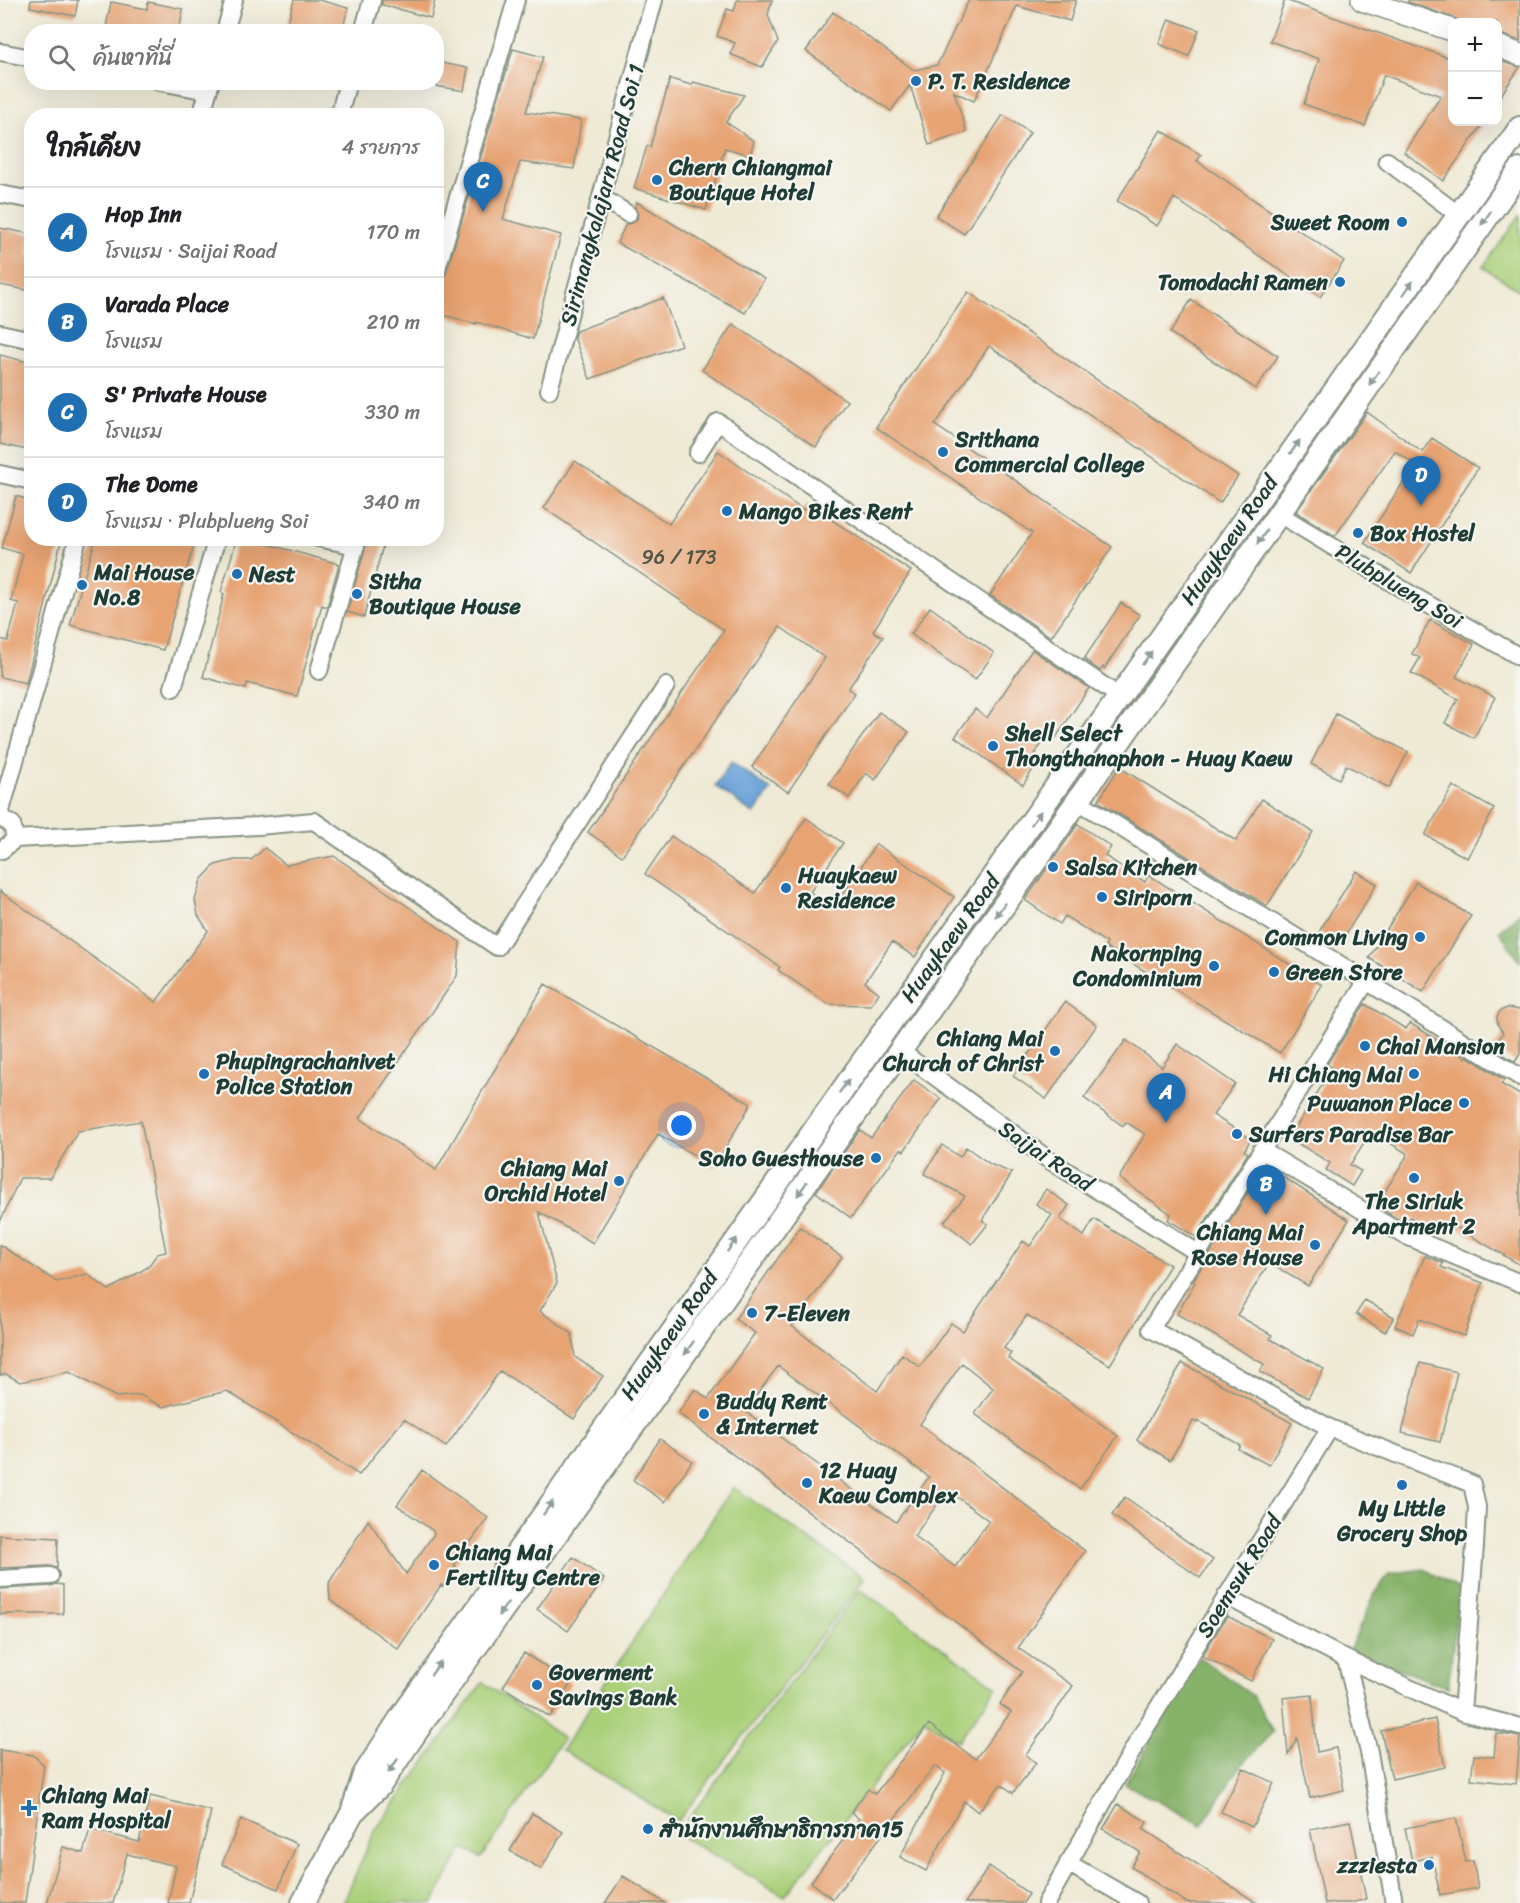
<!DOCTYPE html>
<html lang="th">
<head>
<meta charset="utf-8">
<style>
	body { margin:0; font-family:Sriracha,"Playpen Sans Thai",sans-serif; background:#f2f2f2; color:#202124 }
	.controls { position:absolute; right:18px; top:18px; display:grid; overflow:hidden; border-radius:12px; box-shadow:0 6px 24px #0002 }
	.controls button { width:54px; height:54px; display:grid; place-items:center; padding:0; border:0; border-bottom:2px solid #e0e0e0; background:#fff; color:#202124; font:30px sans-serif }
	.you { position:absolute; left:682px; top:1126px; width:21px; height:21px; margin:-15px; border:4px solid #fff; border-radius:50%; background:#1a73e8; box-shadow:0 0 0 9px #1a73e833 }
	.badge { display:grid; place-items:center; width:39px; height:39px; border-radius:50%; background:#1f6fb2; color:#fff; font-size:20px; font-weight:700 }
	.pin { position:absolute; translate:-50% -50px; filter:drop-shadow(0 2px 3px #0008) }
	.pin::after { content:''; position:absolute; top:32px; width:21px; height:18px; background:inherit; clip-path:polygon(0 0,100% 0,50% 100%) }
	.list { margin:0; padding:0; list-style:none }
	h2 { display:flex; justify-content:space-between; align-items:center; height:78px; margin:0; padding:0 24px; font-size:26px }
	h2 small { font-size:20px; font-weight:400; color:#757577 }
	.list li { display:grid; grid-template-columns:39px 1fr auto; gap:18px; align-items:center; box-sizing:border-box; height:90px; padding:0 24px; border-top:2px solid #e0e0e0 }
	.list b { display:block; font-size:22px; white-space:nowrap }
	.list p { margin:0; font-size:20px; white-space:nowrap; color:#757577 }
	.list em { font-size:20px; font-style:normal; color:#757577 }
	.icon { flex:none; width:33px; height:33px; fill:none; stroke:currentColor; stroke-width:2; stroke-linecap:round; stroke-linejoin:round }
	.map { position:relative; flex:none; width:1520px; height:1903px; overflow:hidden }
	.search { position:absolute; background:#fff; box-shadow:0 6px 24px #0002; left:24px; top:24px; width:420px; height:66px; display:flex; align-items:center; gap:15px; box-sizing:border-box; padding:0 21px; border-radius:24px; color:#757577; font-size:22px }
	.panel { position:absolute; background:#fff; box-shadow:0 6px 24px #0002; left:24px; top:108px; width:420px; height:438px; border-radius:24px }
	.map>svg:first-child { display:block }
	.green { fill:#aad07a; stroke:#648657; stroke-width:1.5 }
	.forest { fill:#87b26a; stroke:#53784f; stroke-width:1.5 }
	.water { fill:#6aa2d8; stroke:#447086; stroke-width:1.5 }
	.building { fill:#e7a372; fill-rule:evenodd }
	.lines { fill:none; stroke-linecap:round; stroke-linejoin:round }
	.minor-casing { stroke:#879484; stroke-width:20 }
	.tertiary-casing { stroke:#879484; stroke-width:24 }
	.secondary-casing { stroke:#879484; stroke-width:26 }
	.minor { stroke:#fff; stroke-width:16 }
	.tertiary { stroke:#fff; stroke-width:21 }
	.secondary { stroke:#fff; stroke-width:22 }
	.oneway { fill:#8f9e9a }
	.poi-dot { fill:#1f6fb2; stroke:#f6f6f2; stroke-width:2 }
	.labels { text-anchor:middle; dominant-baseline:central; stroke-width:4.5; stroke-linejoin:round; paint-order:stroke }
	.number-label { font-size:20px; fill:#515644 }
	.poi-label { font-size:22px; font-weight:bold; fill:#1f3d34; stroke:#f6f6f2; text-anchor:start }
	.street-label { font-size:22px; fill:#1f3d34; stroke:#f6f6f2 }
</style>
</head>
<body>
<div class="map">
<svg width="1520" height="1903" viewBox="0 0 1520 1903">
	<rect width="100%" height="100%" fill="#f6f6f2"/>
	<filter id="ink" filterUnits="userSpaceOnUse"><feTurbulence type="fractalNoise" baseFrequency=".0167" numOctaves="2"/><feDisplacementMap in="SourceGraphic" scale="12" xChannelSelector="R" yChannelSelector="G"/><feConvolveMatrix kernelMatrix="1 2 1 2 8 2 1 2 1" color-interpolation-filters="sRGB"/></filter>
	<filter id="wash" filterUnits="userSpaceOnUse"><feTurbulence type="fractalNoise" baseFrequency=".008" numOctaves="4" result="noise"/><feDisplacementMap in="SourceGraphic" scale="24" xChannelSelector="R" yChannelSelector="G"/><feGaussianBlur stdDeviation="1.35" result="paint"/><feColorMatrix in="noise" values="0 0 0 0 0 0 0 0 0 0 0 0 0 0 0 0 0 1.4 0 .05"/><feComposite in="paint" operator="in"/></filter>
	<g filter="url(#wash)">
		<rect width="100%" height="100%" fill="#efead5"/>
		<!-- green -->
		<path class="green" d="M1520 215V291L1483 267Z
			M733 1487 865 1578 678 1821 562 1750Z
			M860 1589 997 1687 958 1741 924 1719 785 1896 677 1834Z
			M483 1682 563 1738 481 1858 463 1848 433 1903H343L374 1832Z"/>
		<!-- forest -->
		<path class="forest" d="M1520 913V962L1499 931Z
			M1424 1569 1460 1589 1448 1688 1349 1650 1375 1594 1389 1574Z
			M1199 1657 1253 1696 1273 1732 1242 1764 1202 1825 1125 1784Z"/>
		<!-- water -->
		<path class="water" d="M731 762 771 790 754 814 715 786Z"/>
		<g id="blocks">
			<!-- building -->
			<path class="building" d="M31 0H78L75 16 30 7Z
				M294 0H319L348 8 342 32H285Z
				M382 0H435L431 18 382 5Z
				M737 0H772L768 15 778 42 762 67 730 54 735 43 717 36 727 9 734 11Z
				M969 0H1076L1070 21 1017 6 974 101 954 92 967 132 929 145 910 85 891 111 806 51 833 12 914 70 937 65Z
				M1285 0 1452 59V122H1484L1443 181 1404 152 1441 96 1384 75 1365 126 1304 104 1319 59 1270 41Z
				M1408 0H1520V41L1497 33V22H1465L1408 2Z
				M111 2 147 9 148 2 183 9 179 32H105Z
				M1169 19 1199 30 1189 56 1159 44Z
				M513 49 543 57 526 112 581 120 574 169 520 162 503 219 561 235 533 339 476 322V324L436 313 445 277Z
				M1497 60 1520 67 1497 101Z
				M436 62 468 68 464 91 436 86Z
				M670 79 692 85 693 82 744 95 726 122 754 141 750 155 725 148 706 210 634 188 647 146 650 147Z
				M1003 115 1030 133 964 234 936 216Z
				M1161 130 1201 155 1197 161 1344 261 1320 297 1174 198 1157 226 1117 201Z
				M637 202 764 279 745 313 617 243 626 224 632 223 637 219 638 214 635 207Z
				M0 228 31 234 28 254 32 255V291L0 285Z
				M968 292 1238 476 1220 503 989 346 935 425 1112 547 1051 637 990 595 1032 533 876 427Z
				M663 298 681 345 590 379 574 337 576 331Z
				M1191 300 1278 356 1256 389 1170 333Z
				M733 324 847 401 816 447 702 370Z
				M0 355 32 363V451L0 444Z
				M1367 412 1422 452 1432 438 1478 468 1411 573 1364 543 1415 464 1395 451 1335 536 1296 512Z
				M718 451 803 510 807 504 911 571 873 631 883 637 848 689 855 693 788 792 752 767 825 658 780 627 622 856 588 832 724 630 544 508 575 461 669 524Z
				M16 496 32 501V538H62L26 683 0 677V639L8 641 18 603 11 601 23 554 2 548Z
				M96 538H171L194 545 163 650 70 625Z
				M237 538H246L339 564 327 607 322 605 297 696 247 683 246 689 203 677 224 594 221 592Z
				M368 538H385L364 617 347 612Z
				M1121 603 1140 615 1104 669 1103 667 1100 671 1084 659Z
				M930 607 994 653 975 680 911 634Z
				M1430 620 1474 644 1456 677 1495 697 1474 738 1445 723 1458 699 1411 673 1420 658 1412 654Z
				M1032 650 1089 688 1053 742 1046 737 1028 764 1034 768 1023 785 955 737 975 709 987 718Z
				M879 712 909 732 875 780 866 773 849 798 829 784Z
				M1336 714 1408 752 1389 788 1346 765 1339 779 1311 764Z
				M1119 767 1236 841 1262 799 1313 832 1267 906 1098 801Z
				M1453 786 1494 809 1467 858 1425 835Z
				M806 818 843 843 810 892 833 909 876 844 954 897 915 957 892 942 865 982 879 993 871 1005 828 1004 778 970 780 967 645 874 671 836 755 893Z
				M1078 824 1111 847 1105 856 1145 882 1149 875 1322 985 1280 1053 1105 947 1107 943 1065 916 1060 924 1025 900Z
				M265 848 286 865 334 856 460 942 457 976 360 1118 436 1170 545 984 751 1104 714 1167 658 1134 593 1243 539 1212 557 1283 540 1311 572 1334 575 1357 603 1376 574 1419 500 1371 446 1447 404 1419 359 1475 227 1391 163 1407 140 1395 116 1397 69 1372 20 1382 6 1374 0 1375V1245L57 1282 87 1274 109 1290 148 1267 157 1254 166 1252 141 1121 78 1131 50 1178H20L0 1222V891L156 1002 208 931 198 915 195 900 201 880 215 865 235 860H251Z
				M1356 871 1377 884 1339 945 1319 932Z
				M1416 882 1471 916 1423 992 1369 958Z
				M1065 1002 1097 1025 1046 1099 1013 1076Z
				M1365 1004 1406 1029 1410 1023 1466 1058 1467 1056 1504 1080 1501 1084 1520 1095V1265L1448 1222 1440 1235 1410 1217 1406 1224 1376 1206 1408 1154 1371 1131 1350 1165 1361 1171 1352 1186 1326 1170 1330 1163 1289 1138 1333 1068 1327 1064Z
				M1507 1008 1520 1010V1054L1515 1062 1493 1048 1503 1033 1498 1025 1497 1017 1500 1011Z
				M1126 1040 1162 1067 1177 1044 1235 1084 1213 1115 1251 1139 1244 1151 1248 1153 1196 1237 1168 1220 1171 1214 1119 1178 1145 1134 1126 1122 1123 1126 1084 1098Z
				M914 1080 941 1099 904 1151 901 1149 851 1218 816 1192 860 1130 871 1138Z
				M942 1145 960 1157 966 1147 990 1164 1012 1173 982 1220 988 1224 972 1244 944 1222 965 1196 924 1174Z
				M1265 1165 1349 1220 1308 1286 1269 1263 1237 1315 1272 1335 1270 1339 1324 1369 1308 1398 1260 1372 1264 1364 1177 1314 1195 1282 1193 1281Z
				M1046 1189 1069 1205 1060 1219 1084 1236 1094 1219 1170 1265 1110 1365 1027 1315 1004 1348 1011 1353 1008 1358 1118 1436 1080 1489 975 1414 993 1388 962 1363 920 1424 1085 1551 1018 1648 1073 1686 1026 1755 1036 1763 1013 1793 1001 1784 978 1812 964 1801 926 1871 900 1857 945 1773 935 1766 833 1899 811 1882 859 1819 851 1812 868 1789 875 1794 929 1724 975 1759 1011 1712 1000 1704 1022 1672 678 1413 695 1389 708 1399 755 1333 735 1319 800 1227 842 1257 792 1326 877 1391 902 1354 920 1367 951 1323 963 1331 1023 1241 1030 1246 1052 1215 1036 1204ZM778 1366 929 1477 896 1522 745 1411ZM948 1490 989 1521 955 1567 914 1536Z
				M1425 1256 1443 1263 1441 1267 1483 1283 1464 1336 1419 1319 1413 1334 1395 1326Z
				M1365 1300 1394 1317 1385 1332 1356 1314Z
				M1182 1363 1292 1423 1269 1465 1238 1449 1240 1445 1198 1421 1197 1423 1193 1421 1170 1460 1137 1440Z
				M1420 1363 1457 1372 1440 1442 1402 1433Z
				M660 1439 692 1461 665 1502 633 1480Z
				M422 1470 488 1518 454 1565 456 1566 443 1586 441 1585 398 1649 330 1600 329 1583 368 1520 406 1574 434 1534 433 1531 397 1505Z
				M1125 1497 1213 1560 1200 1578 1112 1515Z
				M0 1535 58 1538 57 1568 49 1566 0 1568Z
				M573 1557 604 1579 568 1631 537 1609Z
				M56 1584 63 1585V1614H0V1589L51 1586Z
				M1227 1616 1272 1639 1251 1681 1202 1656Z
				M524 1653 571 1683 550 1717 503 1687Z
				M1312 1695 1317 1752 1336 1748 1344 1790 1310 1798 1297 1738 1288 1755 1283 1698Z
				M1435 1719 1445 1767 1392 1779 1381 1731Z
				M1496 1733 1520 1737 1516 1784 1471 1779 1474 1755 1494 1757Z
				M0 1750 33 1755 44 1765 25 1903H0Z
				M1243 1768 1274 1783 1252 1827 1221 1812Z
				M150 1796 211 1811 189 1903H168L176 1866 127 1854 113 1903H47L63 1847 83 1853 90 1829 139 1842Z
				M1118 1804 1147 1822 1143 1829 1257 1903H1187L1131 1867 1140 1852 1103 1829Z
				M532 1813 563 1832 541 1869 510 1851Z
				M1456 1818 1466 1862 1473 1861 1478 1888 1440 1895 1432 1857 1412 1861 1405 1828Z
				M241 1819 297 1844 278 1889 222 1864Z
				M1350 1821 1366 1899 1350 1903H1325L1310 1829Z
				M989 1866 1029 1894 1023 1903H965Z
				M623 1876 665 1903H605Z"/>
		</g>
	</g>
	<g filter="url(#ink)">
		<use href="#blocks" fill-opacity="0" stroke="#879484" stroke-width="1.5"/>
		<g class="lines">
			<defs>
				<path id="minor" d="M225 32 234 0
					M363 32 372 0
					M0 52 32 58
					M160 82 208 91
					M201 116 211 82
					M339 116 348 82
					M1387 161 1459 215
					M0 194 32 200
					M601 197 628 214
					M436 272 516 0
					M0 333 32 340
					M549 390 654 0
					M698 453 718 422 1120 697
					M0 474 32 481
					M1279 514 1417 598 1520 657
					M318 538 356 546
					M319 671 358 538
					M173 688 217 538
					M1078 801 1520 1077
					M0 814 78 538
					M0 818 12 824 15 839 2 850H0
					M15 839 258 826 314 821 497 947 666 686
					M1366 982 1151 1329 1330 1428 1472 1484 1477 1507 1475 1546 1462 1712
					M900 1051 1049 1160 1198 1253
					M1261 1150 1404 1235 1520 1283
					M0 1579 50 1576
					M1226 1596 1346 1659 1462 1712 1520 1727
					M1346 1659 1369 1752 1394 1903
					M1068 1863 1137 1903
					M1046 1903 1142 1734 1330 1428"/>
				<path id="tertiary" d="M1362 0 1452 30
					M1498 46 1520 55"/>
				<path id="secondary" d="M355 1810 380 1785 426 1717 1034 863 1520 170
					M303 1903 352 1813 364 1775 402 1716 1520 128"/>
			</defs>
			<!-- minor casing -->
			<use href="#minor" class="minor-casing"/>
			<!-- tertiary casing -->
			<use href="#tertiary" class="tertiary-casing"/>
			<!-- secondary casing -->
			<use href="#secondary" class="secondary-casing"/>
			<!-- minor -->
			<use href="#minor" class="minor"/>
			<!-- tertiary -->
			<use href="#tertiary" class="tertiary"/>
			<!-- secondary -->
			<use href="#secondary" class="secondary"/>
		</g>
		<!-- one-way arrows -->
		<defs><path id="oneway-solid" d="M-6-.8H1V-3.2L6.5 0L1 3.2V.8H-6Z" transform="scale(1.5)"/></defs>
		<g class="oneway">
			<use href="#oneway-solid" transform="translate(1486 218) rotate(125)"/>
			<use href="#oneway-solid" transform="translate(1408 288) rotate(-55)"/>
			<use href="#oneway-solid" transform="translate(1374 378) rotate(125)"/>
			<use href="#oneway-solid" transform="translate(1295 447) rotate(-55)"/>
			<use href="#oneway-solid" transform="translate(1262 537) rotate(125)"/>
			<use href="#oneway-solid" transform="translate(1147 658) rotate(-55)"/>
			<use href="#oneway-solid" transform="translate(1036 818) rotate(-55)"/>
			<use href="#oneway-solid" transform="translate(1000 910) rotate(125)"/>
			<use href="#oneway-solid" transform="translate(844 1086) rotate(-55)"/>
			<use href="#oneway-solid" transform="translate(802 1189) rotate(125)"/>
			<use href="#oneway-solid" transform="translate(732 1245) rotate(-55)"/>
			<use href="#oneway-solid" transform="translate(689 1348) rotate(125)"/>
			<use href="#oneway-solid" transform="translate(548 1508) rotate(-55)"/>
			<use href="#oneway-solid" transform="translate(503 1609) rotate(125)"/>
			<use href="#oneway-solid" transform="translate(436 1668) rotate(-55)"/>
			<use href="#oneway-solid" transform="translate(393 1766) rotate(124)"/>
		</g>
	</g>
	<!-- markers -->
	<g class="poi-dot">
		<circle cx="916" cy="81" r="6"/>
		<circle cx="657" cy="180" r="6"/>
		<circle cx="1402" cy="222" r="6"/>
		<circle cx="1340" cy="282" r="6"/>
		<circle cx="943" cy="452" r="6"/>
		<circle cx="727" cy="511" r="6"/>
		<circle cx="1358" cy="533" r="6"/>
		<circle cx="237" cy="574" r="6"/>
		<circle cx="82" cy="585" r="6"/>
		<circle cx="357" cy="594" r="6"/>
		<circle cx="993" cy="746" r="6"/>
		<circle cx="1053" cy="867" r="6"/>
		<circle cx="786" cy="888" r="6"/>
		<circle cx="1102" cy="897" r="6"/>
		<circle cx="1420" cy="937" r="6"/>
		<circle cx="1214" cy="966" r="6"/>
		<circle cx="1274" cy="972" r="6"/>
		<circle cx="1365" cy="1046" r="6"/>
		<circle cx="1055" cy="1051" r="6"/>
		<circle cx="204" cy="1074" r="6"/>
		<circle cx="1414" cy="1074" r="6"/>
		<circle cx="1464" cy="1103" r="6"/>
		<circle cx="1237" cy="1134" r="6"/>
		<circle cx="876" cy="1158" r="6"/>
		<circle cx="1414" cy="1178" r="6"/>
		<circle cx="619" cy="1181" r="6"/>
		<circle cx="1315" cy="1245" r="6"/>
		<circle cx="752" cy="1313" r="6"/>
		<circle cx="704" cy="1414" r="6"/>
		<circle cx="807" cy="1483" r="6"/>
		<circle cx="1402" cy="1485" r="6"/>
		<circle cx="434" cy="1565" r="6"/>
		<circle cx="537" cy="1685" r="6"/>
		<path d="M26 1799h6v6h6v6h-6v6h-6v-6h-6v-6h6z"/>
		<circle cx="648" cy="1829" r="6"/>
		<circle cx="1429" cy="1865" r="6"/>
	</g>
	<g class="labels">
		<!-- number labels -->
		<g class="number-label">
			<text x="679" y="557">96 / 173</text>
		</g>
		<!-- poi labels -->
		<g class="poi-label">
			<text x="928" y="81">P. T. Residence</text>
			<text x="669" y="167">Chern Chiangmai<tspan x="669" dy="25">Boutique Hotel</tspan></text>
			<text x="1390" y="222" text-anchor="end">Sweet Room</text>
			<text x="1328" y="282" text-anchor="end">Tomodachi Ramen</text>
			<text x="955" y="439">Srithana<tspan x="955" dy="25">Commercial College</tspan></text>
			<text x="739" y="511">Mango Bikes Rent</text>
			<text x="1370" y="533">Box Hostel</text>
			<text x="94" y="572">Mai House<tspan x="94" dy="25">No.8</tspan></text>
			<text x="249" y="574">Nest</text>
			<text x="369" y="581">Sitha<tspan x="369" dy="25">Boutique House</tspan></text>
			<text x="1005" y="733">Shell Select<tspan x="1005" dy="25">Thongthanaphon - Huay Kaew</tspan></text>
			<text x="1065" y="867">Salsa Kitchen</text>
			<text x="798" y="875">Huaykaew<tspan x="798" dy="25">Residence</tspan></text>
			<text x="1114" y="897">Siriporn</text>
			<text x="1408" y="937" text-anchor="end">Common Living</text>
			<text x="1202" y="953" text-anchor="end">Nakornping<tspan x="1202" dy="25">Condominium</tspan></text>
			<text x="1286" y="972">Green Store</text>
			<text x="1043" y="1038" text-anchor="end">Chiang Mai<tspan x="1043" dy="25">Church of Christ</tspan></text>
			<text x="1377" y="1046">Chai Mansion</text>
			<text x="216" y="1061">Phupingrachanivet<tspan x="216" dy="25">Police Station</tspan></text>
			<text x="1402" y="1074" text-anchor="end">Hi Chiang Mai</text>
			<text x="1452" y="1103" text-anchor="end">Puwanon Place</text>
			<text x="1249" y="1134">Surfers Paradise Bar</text>
			<text x="864" y="1158" text-anchor="end">Soho Guesthouse</text>
			<text x="607" y="1168" text-anchor="end">Chiang Mai<tspan x="607" dy="25">Orchid Hotel</tspan></text>
			<text x="1414" y="1201" text-anchor="middle">The Siriuk<tspan x="1414" dy="25">Apartment 2</tspan></text>
			<text x="1303" y="1232" text-anchor="end">Chiang Mai<tspan x="1303" dy="25">Rose House</tspan></text>
			<text x="764" y="1313">7-Eleven</text>
			<text x="716" y="1401">Buddy Rent<tspan x="716" dy="25">&amp; Internet</tspan></text>
			<text x="819" y="1470">12 Huay<tspan x="819" dy="25">Kaew Complex</tspan></text>
			<text x="1402" y="1508" text-anchor="middle">My Little<tspan x="1402" dy="25">Grocery Shop</tspan></text>
			<text x="446" y="1552">Chiang Mai<tspan x="446" dy="25">Fertility Centre</tspan></text>
			<text x="549" y="1672">Goverment<tspan x="549" dy="25">Savings Bank</tspan></text>
			<text x="42" y="1795">Chiang Mai<tspan x="42" dy="25">Ram Hospital</tspan></text>
			<text x="660" y="1829">สำนักงานศึกษาธิการภาค15</text>
			<text x="1417" y="1865" text-anchor="end">zzziesta</text>
		</g>
		<!-- street labels -->
		<g class="street-label">
			<text transform="translate(602 195) rotate(-75)">Sirimangkalajarn Road Soi 1</text>
			<text transform="translate(1229 540) rotate(-55)">Huaykaew Road</text>
			<text transform="translate(1399 586) rotate(31)">Plubplueng Soi</text>
			<text transform="translate(950 938) rotate(-54)">Huaykaew Road</text>
			<text transform="translate(1046 1156) rotate(34)">Saijai Road</text>
			<text transform="translate(669 1335) rotate(-55)">Huaykaew Road</text>
			<text transform="translate(1239 1576) rotate(-58)">Soemsuk Road</text>
		</g>
	</g>
</svg>
<div class="controls">
<button>+</button>
<button>−</button>
</div>
<div class="you"></div>
<div class="pin badge" style="left:1166px;top:1123px">A</div>
<div class="pin badge" style="left:1266px;top:1215px">B</div>
<div class="pin badge" style="left:483px;top:212px">C</div>
<div class="pin badge" style="left:1421px;top:506px">D</div>
<div class="search"><svg class="icon" aria-label="search" viewBox="0 0 24 24"><circle cx="10" cy="10" r="6"/><path d="M15 15l6 6"/></svg>ค้นหาที่นี่</div>
<section class="panel">
<h2>ใกล้เคียง<small>4 รายการ</small></h2>
<ul class="list">
<li><span class="badge">A</span><div><b>Hop Inn</b><p>โรงแรม · Saijai Road</p></div><em>170 m</em></li>
<li><span class="badge">B</span><div><b>Varada Place</b><p>โรงแรม</p></div><em>210 m</em></li>
<li><span class="badge">C</span><div><b>S' Private House</b><p>โรงแรม</p></div><em>330 m</em></li>
<li><span class="badge">D</span><div><b>The Dome</b><p>โรงแรม · Plubplueng Soi</p></div><em>340 m</em></li>
</ul>
</section>
</div>
</body>
</html>
